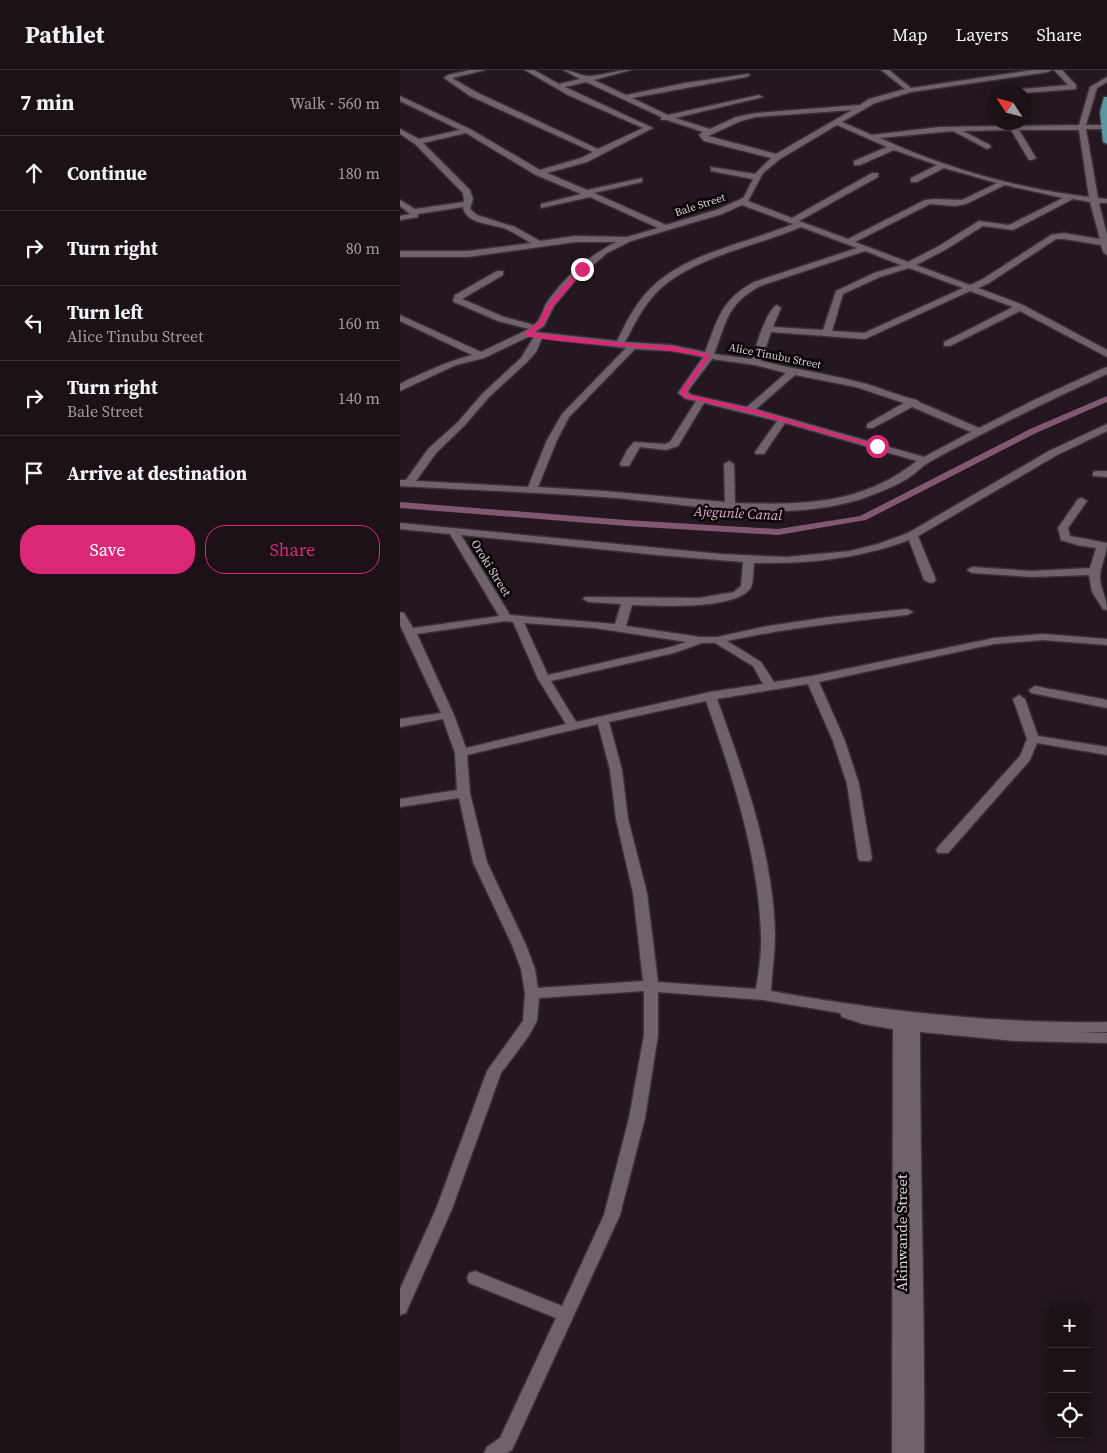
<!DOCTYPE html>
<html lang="en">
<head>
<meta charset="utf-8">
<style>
	body { margin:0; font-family:"Source Serif 4",serif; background:#281f24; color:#f1f3f6 }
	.controls { position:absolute; right:15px; bottom:15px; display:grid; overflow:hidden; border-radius:10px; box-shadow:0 2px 12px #0003 }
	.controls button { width:45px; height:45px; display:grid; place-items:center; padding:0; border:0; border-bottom:1px solid #393136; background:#1b1117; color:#f1f3f6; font:25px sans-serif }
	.compass { position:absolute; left:587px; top:15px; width:45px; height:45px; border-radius:50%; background:#1b1117; box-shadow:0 2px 12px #0003; rotate:306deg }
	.stop { position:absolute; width:15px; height:15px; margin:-11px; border:4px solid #db2777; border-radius:50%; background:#fff }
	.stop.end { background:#db2777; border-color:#fff; box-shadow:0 1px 5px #0008 }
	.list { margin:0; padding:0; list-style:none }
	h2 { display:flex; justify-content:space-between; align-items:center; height:65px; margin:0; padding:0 20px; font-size:21px }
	h2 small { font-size:16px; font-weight:400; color:#a09da1 }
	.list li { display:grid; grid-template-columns:32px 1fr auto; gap:15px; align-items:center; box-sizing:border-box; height:75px; padding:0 20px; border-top:1px solid #393136 }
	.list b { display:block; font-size:19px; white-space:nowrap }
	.list p { margin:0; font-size:16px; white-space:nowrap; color:#a09da1 }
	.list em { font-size:16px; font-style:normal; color:#a09da1 }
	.actions { display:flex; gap:10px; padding:15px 20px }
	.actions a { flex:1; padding:11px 0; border:1px solid #db2777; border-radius:20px; text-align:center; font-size:18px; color:#db2777 }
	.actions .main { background:#db2777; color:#fff }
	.icon { flex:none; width:28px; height:28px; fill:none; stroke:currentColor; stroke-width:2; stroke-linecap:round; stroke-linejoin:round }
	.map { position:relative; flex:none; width:707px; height:1383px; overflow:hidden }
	header { display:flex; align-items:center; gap:30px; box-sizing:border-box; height:70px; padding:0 25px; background:#1b1117; border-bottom:1px solid #393136 }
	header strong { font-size:24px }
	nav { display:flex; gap:28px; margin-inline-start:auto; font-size:18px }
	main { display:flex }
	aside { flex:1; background:#1b1117 }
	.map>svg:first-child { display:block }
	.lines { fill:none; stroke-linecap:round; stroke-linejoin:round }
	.canal { fill:#815771; fill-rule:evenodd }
	.minor-casing { stroke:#3a3136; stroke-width:3 }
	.major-casing { stroke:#3a3136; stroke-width:3 }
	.minor { fill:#71616b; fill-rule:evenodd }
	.major { fill:#5998a3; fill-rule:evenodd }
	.route { fill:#db2777 }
	.labels { text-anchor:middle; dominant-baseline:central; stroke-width:5; stroke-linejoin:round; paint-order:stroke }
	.far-street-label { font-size:11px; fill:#dad0d6; stroke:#0a0508 }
	.street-label { font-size:12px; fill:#dad0d6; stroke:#0a0508 }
	.water-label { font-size:14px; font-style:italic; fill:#eaa6d0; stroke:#0a0508 }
	.near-street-label { font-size:15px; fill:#dad0d6; stroke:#0a0508 }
</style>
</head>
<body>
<header>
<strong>Pathlet</strong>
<nav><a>Map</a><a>Layers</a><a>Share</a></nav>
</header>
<main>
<aside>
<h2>7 min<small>Walk · 560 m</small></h2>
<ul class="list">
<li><svg class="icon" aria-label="ahead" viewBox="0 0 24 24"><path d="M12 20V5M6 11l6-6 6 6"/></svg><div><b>Continue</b></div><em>180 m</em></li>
<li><svg class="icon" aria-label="right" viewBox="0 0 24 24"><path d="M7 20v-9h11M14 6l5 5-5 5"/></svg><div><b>Turn right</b></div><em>80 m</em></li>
<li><svg class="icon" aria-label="left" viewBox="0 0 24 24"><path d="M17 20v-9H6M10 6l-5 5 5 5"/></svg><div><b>Turn left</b><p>Alice Tinubu Street</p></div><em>160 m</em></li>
<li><svg class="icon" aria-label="right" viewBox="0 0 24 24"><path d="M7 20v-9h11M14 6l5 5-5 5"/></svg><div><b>Turn right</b><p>Bale Street</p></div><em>140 m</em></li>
<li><svg class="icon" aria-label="arrive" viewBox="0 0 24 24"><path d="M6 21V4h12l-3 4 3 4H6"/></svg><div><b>Arrive at destination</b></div></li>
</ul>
<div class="actions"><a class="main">Save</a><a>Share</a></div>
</aside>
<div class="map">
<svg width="707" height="1383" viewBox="0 0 707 1383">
	<rect width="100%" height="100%" fill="#24171f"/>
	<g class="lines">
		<!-- canal -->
		<path class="canal" d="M707 326V332L636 363 466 450 378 465 226 456 0 438V432L226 450 378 459 460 446 630 359Z"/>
		<defs>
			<path id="minor" d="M70 0H85L52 8 76 22 198 79 243 58 168 25 125 0H134L159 14 180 9 163 0C173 0 183 7 190 6 204 5 216 0 231 0L194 10 226 25 285 13 348 4 350 5 346 7 232 28 268 45 359 25 363 27 275 48 310 59 336 47 356 43 460 35 469 29 505 19 481 0H489L511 18 633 0H652L648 2 511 22 475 33 442 52 472 65 539 57 679 55 690 17 707 7V12L697 18 686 55H707L706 59H686L698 128 707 129V133H699L707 165V185L703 182 701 175 664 169H656L589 213 578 218 623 235 707 280V287L620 241 550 276H544V272L613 237 570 221 465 269 371 262 361 291C394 299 427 304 459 312 479 317 498 326 517 330L519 332 579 358 634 330 704 298 707 297V304C648 331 589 359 531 391 523 395 517 402 510 407 495 417 475 424 458 430 376 454 287 433 203 427 136 422 68 420 0 416V410H6L28 379 58 352 83 323 121 288 134 267H128L84 288 56 295 0 321V314C24 302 46 292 72 285L0 251V245L81 282 129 259 98 251 54 232 53 230 55 225 97 201H103V205L62 229 104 247 134 255C141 250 142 241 146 234 162 209 190 185 216 172H175L68 187H0V181H68L131 173C123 168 115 163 106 159 93 154 65 154 63 137L18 144V147L0 150V146L10 144 0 136V130L15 139 64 132 63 123 15 74 0 64V59L19 69 60 60 0 31V26L70 59 140 100 181 88 193 82 70 26 44 8 48 5ZM186 12 261 47V50H267L303 62 299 65 304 71 371 88 355 104 311 97V101L353 109 344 127 339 130 316 140 266 155 194 123 242 112V108L187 120 147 103 187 92 253 58 165 17ZM452 40 376 84 308 66 341 51 356 47ZM437 55 487 77 454 91V95H460L494 80 537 95 511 108V112H517L544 98 597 113 562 130 536 129 525 130 448 169 399 151 478 107V103H472L392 148 348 131 363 103 380 89ZM611 60 629 90H632L636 88 619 60H679L689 127C619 119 545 98 480 68L553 61 587 79 591 77 590 75 563 61ZM66 63 136 105 181 124 141 134V138L190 127 258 158 227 167 175 166 140 171 115 157 77 145 70 139 73 129 70 120 23 73ZM605 115 663 128 609 155 579 151 539 176 508 192 455 172 530 134 555 136 566 134ZM673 129 690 132 700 169 664 163 651 165 583 209 570 215 516 195 545 180 583 156 613 160ZM342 135 393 154C348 173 285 183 250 219 235 234 226 253 217 271L135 262 144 256 154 236 175 211 207 183 231 171 322 144ZM401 157 457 178 354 212C320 231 318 249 305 282L272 275 225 272C234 255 242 238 255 224 288 188 357 176 401 157ZM465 181 501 195 474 203 436 221 423 260 373 257 381 238 377 235C366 240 356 277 352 289L314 284C327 251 326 235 360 216ZM509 198 563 218 464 263 432 261 443 224 480 207ZM142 268 226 278 162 344 147 370 128 417 16 411 36 383 64 356 89 327 127 292 136 282ZM235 279 272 281 303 287 278 323 286 329 296 331 270 372 265 374 234 372 227 380 220 394 221 396H229L240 377 266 380 278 376 304 333 377 351 355 382 356 384H364L385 353 517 391C461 435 403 435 335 433L334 394 329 391 324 394 325 432 204 421 138 417 157 370 169 347ZM312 289 355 295 386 303 347 337 292 325 288 322 290 318ZM395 305 456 317 504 333 467 354V358H473L512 337 571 362 524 387 356 339Z
				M654 0H662L676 15V19L624 23 607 22 611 20 668 15Z
				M707 354V361L657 385 518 466 536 510 534 512 530 513 524 510 509 470C458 489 408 494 354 493 353 500 354 514 350 519 333 540 258 536 232 535L226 556 300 567H317L368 556 429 547 507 539 513 542 507 545C446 552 387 558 327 571L361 592 374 612 412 606 594 568 643 564 707 569V575L643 570 594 574 419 612 445 671 459 714 472 788 470 791H460L458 788 447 714 433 671 408 614 317 629C344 704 373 783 375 864 375 883 372 902 371 921 482 941 594 954 707 952V962L680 963H707V973L615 971 520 962C520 1103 525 1243 524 1383H492L493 959 463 954 442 947 440 943 363 930 258 922V965L245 1048 220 1145 112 1380 107 1383H84L87 1377 100 1368 156 1248 69 1213 67 1208 69 1203 75 1201 162 1236 204 1145 229 1048 244 965V921L139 928 137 951 128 967 101 1003 52 1139 8 1238 6 1243 0 1245V1219L36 1139 87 1001 123 951 125 923 121 899 112 875 73 792 59 728 0 737V729L57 720 55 683 43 649 0 657V649L41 643 0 555V542L4 543 13 558 99 546 50 464 0 459V453L321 484 386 487 450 481 478 474 508 463 649 381ZM61 465 257 485 343 492 341 516 334 522 299 528 185 527 183 529 189 532 221 534 215 554 110 545ZM106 551 113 552 138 609 166 654 66 678 54 645 17 564ZM124 553 195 558 286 572 271 577 148 605ZM302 573H315L353 596 363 614 310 622 176 652 151 611 274 583ZM306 631C332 705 358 783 361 863 362 881 359 901 356 919L258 912 247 823 228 749 222 700 209 652ZM198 654 210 700 216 749 233 823 243 911 138 918 135 899 126 875 87 792 70 723 67 685Z
				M697 401H707V407L693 406V402Z
				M682 428 687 431 668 458 670 466 707 473C707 484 700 496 700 508 701 520 707 529 707 540L703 539 692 522 689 505 632 507 572 503 567 500 572 497 632 501 690 498 696 478 677 475 661 470 658 458 678 429Z
				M635 616 707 630V638L631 623 629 620Z
				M619 625 625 629 638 666 707 677V685L637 673 630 690 548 783H538L536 780 538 777 620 686 627 669 613 629Z"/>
			<path id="major" d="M704 27H707V74L703 72 700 42Z"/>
		</defs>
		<!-- minor casing -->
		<use href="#minor" class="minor-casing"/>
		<!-- major casing -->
		<use href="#major" class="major-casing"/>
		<!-- minor -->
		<use href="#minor" class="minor"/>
		<!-- major -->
		<use href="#major" class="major"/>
	</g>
	<!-- route -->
	<path class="route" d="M180 198 185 199 153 236 143 255 133 263 233 274 272 276 311 285 286 321 287 324 352 339 480 376 477 378 348 342 283 327 280 321 305 287C246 274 185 277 125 266V263L138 253 148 234Z"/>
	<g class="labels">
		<!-- far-street labels -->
		<g class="far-street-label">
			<text transform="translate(300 135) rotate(-18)">Bale Street</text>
			<text transform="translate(375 286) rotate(11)">Alice Tinubu Street</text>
		</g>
		<!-- street labels -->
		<g class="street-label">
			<text transform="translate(91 498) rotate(58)">Oroki Street</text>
		</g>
		<!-- water labels -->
		<g class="water-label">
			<text transform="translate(338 443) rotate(3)">Ajegunle Canal</text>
		</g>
		<!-- near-street labels -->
		<g class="near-street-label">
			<text transform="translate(501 1163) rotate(-90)">Akinwande Street</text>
		</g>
	</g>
</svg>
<div class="controls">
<button>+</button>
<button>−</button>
<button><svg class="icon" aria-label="locate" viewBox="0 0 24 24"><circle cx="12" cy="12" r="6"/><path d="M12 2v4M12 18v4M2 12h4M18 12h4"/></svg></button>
</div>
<svg class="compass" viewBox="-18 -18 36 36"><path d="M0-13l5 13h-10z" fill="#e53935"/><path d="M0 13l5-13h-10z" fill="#a09da1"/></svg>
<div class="stop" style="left:477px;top:376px"></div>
<div class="stop end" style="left:182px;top:199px"></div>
</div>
</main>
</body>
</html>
